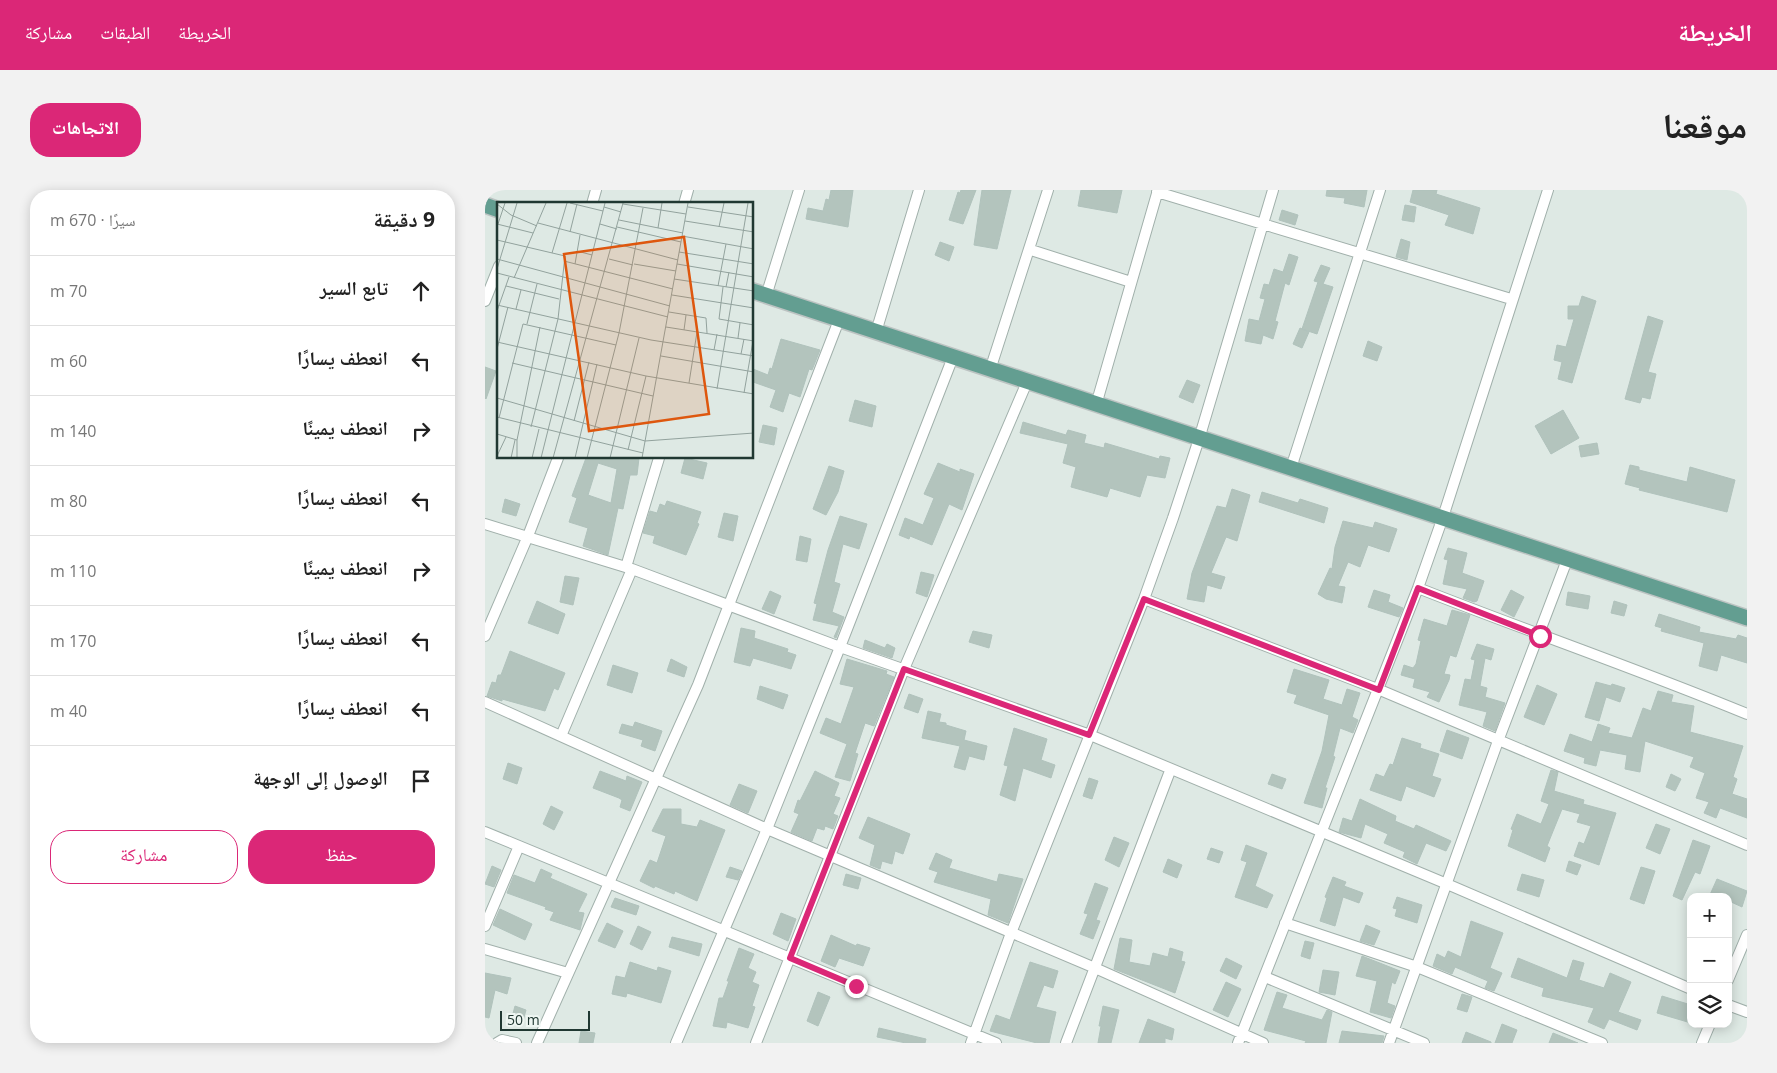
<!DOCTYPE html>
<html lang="ar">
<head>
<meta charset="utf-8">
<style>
	body { margin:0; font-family:"Open Sans","Noto Naskh Arabic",sans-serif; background:#f2f2f2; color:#222; direction:rtl }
	.controls { position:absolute; right:15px; bottom:15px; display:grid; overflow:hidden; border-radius:10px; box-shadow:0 2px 12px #0003 }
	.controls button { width:45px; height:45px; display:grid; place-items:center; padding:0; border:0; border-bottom:1px solid #e0e0e0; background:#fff; color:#222; font:25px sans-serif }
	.scale { position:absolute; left:15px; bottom:12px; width:90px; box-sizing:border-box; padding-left:5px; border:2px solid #203832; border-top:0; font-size:14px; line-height:18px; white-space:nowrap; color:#203832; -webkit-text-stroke:4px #eef6f2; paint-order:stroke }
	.stop { position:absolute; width:15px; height:15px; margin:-11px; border:4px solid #db2777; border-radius:50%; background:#fff }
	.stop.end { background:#db2777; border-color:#fff; box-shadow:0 1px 5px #0008 }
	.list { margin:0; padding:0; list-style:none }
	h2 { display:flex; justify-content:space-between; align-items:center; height:65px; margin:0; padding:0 20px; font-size:21px }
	h2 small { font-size:16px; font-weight:400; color:#767676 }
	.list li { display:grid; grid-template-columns:32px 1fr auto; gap:15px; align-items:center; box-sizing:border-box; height:70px; padding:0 20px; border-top:1px solid #e0e0e0 }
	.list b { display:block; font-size:19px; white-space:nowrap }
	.list em { font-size:16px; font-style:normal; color:#767676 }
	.actions { display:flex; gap:10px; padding:15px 20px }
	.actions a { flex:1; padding:11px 0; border:1px solid #db2777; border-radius:20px; text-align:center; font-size:18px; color:#db2777 }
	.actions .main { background:#db2777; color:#fff }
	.icon { flex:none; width:28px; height:28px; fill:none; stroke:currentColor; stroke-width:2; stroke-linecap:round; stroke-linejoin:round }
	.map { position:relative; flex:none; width:1262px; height:853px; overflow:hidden; direction:ltr; border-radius:20px }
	header { display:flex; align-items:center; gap:30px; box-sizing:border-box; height:70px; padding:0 25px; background:#db2777; color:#fff }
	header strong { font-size:24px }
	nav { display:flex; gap:28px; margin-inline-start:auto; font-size:18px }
	.intro { display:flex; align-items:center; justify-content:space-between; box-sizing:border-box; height:120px; padding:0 30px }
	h1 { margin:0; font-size:35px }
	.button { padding:12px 22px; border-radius:20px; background:#db2777; color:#fff; font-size:18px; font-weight:700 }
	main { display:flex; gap:30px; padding:0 30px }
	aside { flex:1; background:#fff; border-radius:20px; box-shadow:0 2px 12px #0003 }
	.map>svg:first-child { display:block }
	.building { fill:#b3c4bd; stroke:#b0c2bc; fill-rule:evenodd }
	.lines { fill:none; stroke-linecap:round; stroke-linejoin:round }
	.street-casing { stroke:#a1b0ab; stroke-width:12 }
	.primary-casing { stroke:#bcc3c2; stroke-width:18 }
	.street { stroke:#fff; stroke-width:10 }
	.primary { stroke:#639e91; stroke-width:15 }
	.route { stroke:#db2777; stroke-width:6 }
	.inset-road { fill:none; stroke:#92a29d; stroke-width:1 }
	.view { fill:#de570e; fill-opacity:0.15; stroke:#de570e; stroke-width:2.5 }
	.inset-edge { fill:none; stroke:#203832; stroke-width:2.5 }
</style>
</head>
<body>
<header>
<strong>الخريطة</strong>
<nav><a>الخريطة</a><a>الطبقات</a><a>مشاركة</a></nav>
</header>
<div class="intro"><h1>موقعنا</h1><a class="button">الاتجاهات</a></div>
<main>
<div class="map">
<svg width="1262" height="853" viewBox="0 0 1262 853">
	<rect width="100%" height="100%" fill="#dee9e4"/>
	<!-- building -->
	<path class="building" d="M346 0H368L363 37 321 29 323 18 338 21 341 9 344 10Z
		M476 0H491L478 34 464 30 473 2 475 3Z
		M497 0H526L512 59 489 55Z
		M596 0H637L632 23 593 16Z
		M842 0H882L879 17 859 13 860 8 841 6Z
		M928 0H952L951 4 995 18 988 44 960 35 964 25 925 12Z
		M920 15 931 17 929 32 917 30Z
		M797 20 813 25 810 35 794 30Z
		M916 49 925 52 922 70 911 67Z
		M455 52 469 57 464 71 450 65Z
		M804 64 813 67 804 95 800 93 790 131 793 132 788 149 778 145 776 154 760 151 764 129 774 131 780 109 775 108 779 94 784 95 789 79 798 82Z
		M836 75 845 78 838 94 848 97 832 144 817 139 833 92 829 91Z
		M1097 106 1111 111 1087 193 1073 189 1077 172 1069 170 1072 155 1081 157 1089 129H1083V116H1094Z
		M1163 126 1178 131 1163 182 1171 184 1165 209 1157 207 1155 213 1140 209Z
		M815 138 824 142 817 158 808 154Z
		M296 149 335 160 327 180 324 179 315 207 304 203 298 222 285 217 291 200 268 192V179L283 185 285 178 287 179Z
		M883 151 897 157 892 171 878 166Z
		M0 177 11 181 1 209 0 208Z
		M702 190 715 195 708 213 694 207Z
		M370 210 391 216 387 237 364 231Z
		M1078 220 1094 248 1066 264 1050 236Z
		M538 232 581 245 583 240 601 245 599 253 619 258 620 253 674 269 675 266 685 268 680 288 662 285 655 307 625 298 622 307 586 297 591 277 578 273 583 254 535 243Z
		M278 235 292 238 289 255 274 252Z
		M1112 253 1114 264 1096 267 1094 256Z
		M101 268H154L152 285H145L138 319 133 318 123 365 98 356 103 338 84 332 92 308 87 306ZM113 273 132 279 126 313 103 305Z
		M200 268 222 273 218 289 196 283Z
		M453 273 475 282V279L489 284 477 320 464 314 447 355 425 346 424 349 414 345 420 328 438 335 449 308 439 304Z
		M1145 275 1154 277V280L1202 292 1205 277 1250 290 1242 322 1154 300 1155 298 1140 294Z
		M344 276 359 281 353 302 341 325 328 319Z
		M747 299 765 305 752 351 741 347 726 383 740 387 736 399 722 395 719 412 702 409 707 383 732 316 741 318Z
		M777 302 813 313 815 309 843 318 839 333 774 312Z
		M20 309 35 314 31 326 17 322Z
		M182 311 216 322 212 333 214 334 201 365 168 353 170 346 158 343 165 321 172 323 175 314 180 316Z
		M239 323 253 326 248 351 233 347Z
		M355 326 382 334 374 359 358 354 349 392 355 394 347 422 359 427 351 448 349 447 354 436 328 430 332 414 329 413 343 360Z
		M858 331 888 338 890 332 912 339 904 362 883 355 875 377 863 372 853 396 860 397 857 413 841 409 833 404 845 378 847 379 850 357Z
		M315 346 326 349 322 372 311 370Z
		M963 358 982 363 977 383 999 391 992 411 989 412 978 408 982 399 958 394 963 370 959 369Z
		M436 382 449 385 442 407 431 403Z
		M80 386 94 388 88 415 75 412Z
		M889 400 905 405 903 412 918 418 914 427 883 417Z
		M1026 400 1039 407 1029 427 1016 420Z
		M285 401 296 406 289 424 277 419Z
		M1083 402 1105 406 1103 419 1081 415Z
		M52 411 80 424 73 444 43 433Z
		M1129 411 1142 415 1139 426 1126 423Z
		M967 420 985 425 971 467 965 465 959 484 965 485 964 490 954 512 942 507 945 502 928 497 930 489 916 485 919 475 928 478 931 474 936 451 933 450 939 429 962 436Z
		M1174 424 1215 437 1214 442 1251 449 1253 445 1262 448V473L1236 465 1232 481 1214 476 1219 453 1176 441 1177 438 1170 436Z
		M256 438 270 441 269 448 303 459 302 462 311 465 306 479 268 468 265 476 249 472Z
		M488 441 507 445 504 458 484 452Z
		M380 450 400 458 402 454 410 458 407 468 378 458Z
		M992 454 1009 459 1006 470 1000 468 995 496 1002 498 1000 507 1020 513 1010 541 998 536 1002 522 974 515 980 489 986 490 990 470 986 469Z
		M25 461 80 483 73 500 69 498 60 521 17 509V511L2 506 7 492 11 493 13 485H16Z
		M186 469 202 477 199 487 182 481Z
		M362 469 402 481 401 484 409 487 389 536 380 533 370 563 373 564 365 591 350 587 362 554 335 543 341 528 356 534 369 497 355 494Z
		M128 475 153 483 147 503 122 495Z
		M809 479 844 490 838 509 857 515 862 499 875 503 867 527 873 530 868 543 855 538 848 566 850 567 840 598H842L837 618 819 613 837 561 844 525 809 513 812 505 802 502Z
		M1111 492 1126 496 1127 494 1140 498 1135 512 1121 507 1114 531 1100 527Z
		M1052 495 1072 504 1059 535 1039 527Z
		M275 496 303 505 298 519 272 509Z
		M1173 501 1188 505 1186 512 1209 516 1205 542 1258 556 1248 587 1252 589 1247 604 1262 609V628L1235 618 1231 628 1219 623 1224 612 1211 608 1220 583 1205 577 1209 567 1160 551 1155 582 1140 579 1142 565 1115 560 1111 576 1099 573 1100 568 1079 561 1085 544 1107 552 1113 534 1125 538 1123 543 1147 548 1158 518 1166 521Z
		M424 504 438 509 433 523 419 518Z
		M443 521 456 524 454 532 461 533V535L481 541 479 550 502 556 499 570 484 566 480 580 469 577 475 556 437 548Z
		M150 532 177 541 170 561 156 556 158 550 134 543 137 534 148 537Z
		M529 538 562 549 556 570 570 575 566 588 538 578 530 611 515 605 523 576 519 575Z
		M962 540 984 548 977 569 955 561Z
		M917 548 936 554 935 558 954 564 947 586 956 589 949 607 921 596 916 611 885 600 891 584 899 587 905 574 908 575Z
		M23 573 37 578 32 594 18 589Z
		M1066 580 1073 582 1069 601 1099 610 1098 614 1131 623 1114 675 1089 666 1094 652 1099 654 1106 636 1092 632 1095 624 1077 619 1062 656 1065 658 1060 672 1023 656 1028 640 1026 639 1032 624 1056 634 1064 614 1056 611Z
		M115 581 141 591 142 586 157 592 145 621 135 617 137 610 134 608 108 598Z
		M330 581 354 593 349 606 355 608 348 624 353 626 348 639 340 636 339 640 332 638 327 651 306 642 314 624 309 622 313 610 315 611Z
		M787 584 801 589 797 599 783 594Z
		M1186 584 1196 589 1190 601 1181 597Z
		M604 588 613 591 607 609 598 606Z
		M254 594 272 601 263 623 245 615Z
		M875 609 911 626 910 631 929 639 931 635 966 651 961 661 941 653 932 674 918 667 920 662 899 653 903 644 880 634 876 648 854 642 858 628 867 631Z
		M66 616 78 622 69 640 58 634Z
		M178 619H196V634L212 637 215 630 240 640 212 711 190 701 189 704 170 696 169 698 155 691 165 670 172 673 181 646 167 641Z
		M383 627 425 644 418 664 410 661 407 674 397 671 395 679 385 675 390 655 374 648Z
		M1171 634 1185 639 1175 664 1161 658Z
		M629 647 644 653 634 677 620 670Z
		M1208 650 1225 656 1215 684 1210 682 1197 710 1188 706Z
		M761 655 782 663 770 696 788 705 782 718 750 707 762 672 756 670Z
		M726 658 738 662 734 673 722 669Z
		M451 663 467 670 464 678 512 692 514 684 538 689 523 733 503 725 506 709 449 692 453 682 444 679Z
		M683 669 697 675 692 688 678 682Z
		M1084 671 1096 675 1092 685 1081 681Z
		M7 676 16 680 9 697 0 694Z
		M245 677 257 681 253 690 241 687Z
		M1156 677 1170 681 1159 714 1145 709Z
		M56 679 67 684 65 688 102 704 93 722 99 723 95 740 65 730 69 722 60 719 61 717 22 703 29 685 50 693Z
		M361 684 376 688 373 699 358 695Z
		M1037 684 1059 690 1054 707 1032 700Z
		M848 687 861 692 859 696 878 703 874 713 858 707 850 736 835 731 842 708 840 707Z
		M1232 689 1262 701 1257 717 1244 711 1246 707H1224Z
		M610 693 623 698 611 730 615 731 608 749 595 744 603 724 599 723Z
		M912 707 937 715 932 733 910 726 912 719 908 718Z
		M130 708 154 716 151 725 126 717Z
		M15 719 47 734 40 750 8 735Z
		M296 723 311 729 303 751 288 744Z
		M986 731 1018 743 1005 778 1017 783 1009 801 1000 798 1003 791 970 777 967 784 948 776 952 764 960 768 963 761 976 767Z
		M122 733 138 741 130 758 113 751Z
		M881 735 895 741 889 755 875 751Z
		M153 736 166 742 157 760 145 754Z
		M346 745 371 756 372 754 385 758 378 776 354 768 350 777 336 771Z
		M187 747 217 754 214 766 184 757Z
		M635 748 647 750 644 772 665 776 668 763 683 767 685 758 698 762 696 771 700 772 690 803 629 779Z
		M820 751 829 753 825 769 816 766Z
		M254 758 269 764 263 778 271 782 267 792 274 795 267 816 270 817 263 838 242 832 241 838 228 836 234 808H238L244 791H242Z
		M877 766 915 781 910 794 907 792 902 813 910 816 906 828 885 822 892 791 871 786Z
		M741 768 757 776 751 789 735 781Z
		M1033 768 1082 788 1088 770 1099 773 1094 790 1119 798 1125 783 1146 792 1133 822 1156 830 1152 840 1124 829 1119 839 1103 832 1109 818 1057 806 1059 798 1026 787Z
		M145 772 172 781 173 777 186 781 176 813 142 803 141 807 127 804 131 786 140 788Z
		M545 772 573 781 568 798 559 795 551 817 571 822 564 853H552L505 841 511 825 525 830Z
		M838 780 854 782 850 805 834 802Z
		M0 783 26 788 22 804 10 800 4 828 0 827Z
		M741 792 756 799 743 827 728 820Z
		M333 802 345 807 333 836 322 831Z
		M792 802 802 805 797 818 837 830 842 820 847 822 841 853H820L821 851 779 840Z
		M977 804 987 807 982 822 972 819Z
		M1177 806 1206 815V833L1172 823Z
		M30 816 41 820 38 831 27 827Z
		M618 816 634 820 626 853H613L616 836H614Z
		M663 829 689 839 687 850 680 848V853H654Z
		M1017 834 1032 840 1027 853H1010Z
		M394 838 441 849 440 853H421L392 847Z
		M96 841 110 843 108 853H94Z
		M857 841 899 846 897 853H854Z
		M981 842 1006 852V853H977Z
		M1068 843 1093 853H1064Z"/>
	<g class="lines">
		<defs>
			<path id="street" d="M672 2 1026 109
				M107 14 111 0
				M199 14 203 0
				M546 60 646 92
				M281 106 314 0
				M0 111 14 76
				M391 142 434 0
				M505 180 563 0
				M611 215 673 0
				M806 278 895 0
				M0 334 147 379 355 457 605 545 962 694 1206 799
				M141 377 174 268
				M933 398C1042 441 1153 479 1262 524
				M659 409 895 500 1262 655
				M0 446 43 346 73 268
				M0 512 282 639 610 778 778 853
				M76 546 147 379
				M0 642 511 853
				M800 733 932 777 1117 853
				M0 736 34 656
				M0 759 83 783
				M780 787 939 853
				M1243 790 1262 745
				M1243 815 1262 822
				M12 853 17 850 31 853
				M52 853 213 495 354 130
				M191 853 282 639 355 457 468 167
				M271 853 419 479 542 192
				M486 853 526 743 659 409 688 328 714 249 788 0
				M581 853 685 581
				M753 853 933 398 958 327 1063 0
				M904 853 1013 551 1082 370
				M1217 853 1225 834"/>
			<path id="primary" d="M0 15 14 20
				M268 101 1262 428"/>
		</defs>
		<!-- street casing -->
		<use href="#street" class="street-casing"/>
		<!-- primary casing -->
		<use href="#primary" class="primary-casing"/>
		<!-- street -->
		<use href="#street" class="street"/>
		<!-- primary -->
		<use href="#primary" class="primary"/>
	</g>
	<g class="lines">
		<!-- route -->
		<path class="route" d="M371 796 305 768 419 479 604 545 659 409 894 500 933 398 1055 446"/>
	</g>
	<!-- overview -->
	<g transform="translate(12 12)">
		<rect width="256" height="256" fill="#dee9e4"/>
		<path class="inset-road" d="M73 1 106 9M0 2 14 13 40 24M126 2 189 12M107 5 124 10M191 5 257 15M122 18 186 31M188 19 257 30M41 21 181 58M0 22 36 31M103 22 120 27M0 25 8 1M120 25 184 40M222 25 227 1M161 26 165 1M73 30 80 2M185 34 257 47M0 38 68 54 61 117 34 225M80 49 95 53M182 50 257 62M55 51 70 1M0 57 173 104M112 57 136 63M67 59 176 87M78 62 83 33M137 62 179 69M180 62 257 75M0 67 20 1M0 71 171 115M17 76 49 1M177 77 257 89M9 84 62 97M221 84 229 42M226 85 222 117 257 123M229 85 232 70M175 93 257 106M0 103 154 138 257 154M19 107 24 88M0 109 12 75M172 110 209 116 210 131M30 122 40 82M169 125 257 139M187 128 189 113M241 136 243 121M0 140 149 174 257 192M0 147 11 105M217 148 220 132M244 152 247 137M164 154 257 170M15 161 156 194M192 181 200 130M220 187 251 1M247 191 256 139M0 196 148 239 257 231M0 215 146 251M2 216 26 122 119 143M77 219 92 160M0 232 20 238M131 248 149 174M0 254 9 235M14 256 18 238M20 256V238L43 125M35 256 42 227M44 256 108 1M56 256 126 1M78 256 100 162M90 256 122 131 146 6M113 256 142 136M145 256 191 1"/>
		<path class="view" d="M187 35 212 212 92 229 67 52Z"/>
		<rect width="256" height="256" class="inset-edge"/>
	</g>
</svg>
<div class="controls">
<button>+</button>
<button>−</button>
<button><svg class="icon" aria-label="layers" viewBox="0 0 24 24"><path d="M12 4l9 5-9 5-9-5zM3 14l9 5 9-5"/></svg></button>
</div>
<div class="scale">50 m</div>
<div class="stop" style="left:1055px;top:446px"></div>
<div class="stop end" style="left:371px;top:796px"></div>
</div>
<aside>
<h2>9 دقيقة<small>سيرًا · 670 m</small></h2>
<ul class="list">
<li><svg class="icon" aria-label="ahead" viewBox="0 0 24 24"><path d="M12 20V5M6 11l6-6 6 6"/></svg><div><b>تابع السير</b></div><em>70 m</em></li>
<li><svg class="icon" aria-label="left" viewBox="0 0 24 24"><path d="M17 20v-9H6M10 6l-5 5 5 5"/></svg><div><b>انعطف يسارًا</b></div><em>60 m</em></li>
<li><svg class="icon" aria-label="right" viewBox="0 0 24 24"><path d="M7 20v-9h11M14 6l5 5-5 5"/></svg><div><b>انعطف يمينًا</b></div><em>140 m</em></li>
<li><svg class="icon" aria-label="left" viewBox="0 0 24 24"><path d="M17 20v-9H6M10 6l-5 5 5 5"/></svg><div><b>انعطف يسارًا</b></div><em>80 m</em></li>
<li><svg class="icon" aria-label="right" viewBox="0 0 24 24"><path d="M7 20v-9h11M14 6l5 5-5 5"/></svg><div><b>انعطف يمينًا</b></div><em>110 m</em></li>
<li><svg class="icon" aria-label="left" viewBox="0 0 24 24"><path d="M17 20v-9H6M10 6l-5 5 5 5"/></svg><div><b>انعطف يسارًا</b></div><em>170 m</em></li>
<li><svg class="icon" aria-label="left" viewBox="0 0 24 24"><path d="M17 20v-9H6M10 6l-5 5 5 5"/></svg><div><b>انعطف يسارًا</b></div><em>40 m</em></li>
<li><svg class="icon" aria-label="arrive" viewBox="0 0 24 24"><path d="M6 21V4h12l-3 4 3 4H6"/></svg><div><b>الوصول إلى الوجهة</b></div></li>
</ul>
<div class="actions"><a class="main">حفظ</a><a>مشاركة</a></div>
</aside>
</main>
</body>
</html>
